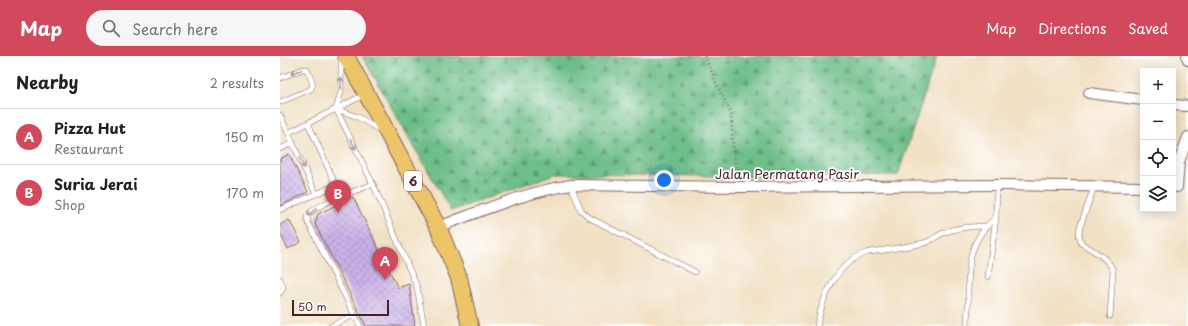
<!DOCTYPE html>
<html lang="en">
<head>
<meta charset="utf-8">
<style>
	body { margin:0; font-family:"Playpen Sans",sans-serif; background:#f6f6f6; color:#222 }
	.controls { position:absolute; right:12px; top:12px; display:grid; overflow:hidden; border-radius:0px; box-shadow:0 2px 10px #0003 }
	.controls button { width:36px; height:36px; display:grid; place-items:center; padding:0; border:0; border-bottom:1px solid #e0e0e0; background:#fff; color:#222; font:20px sans-serif }
	.scale { position:absolute; left:12px; bottom:10px; width:97px; box-sizing:border-box; padding-left:4px; border:2px solid #4a1f2b; border-top:0; font-size:11px; line-height:14px; white-space:nowrap; color:#4a1f2b; -webkit-text-stroke:3px #fff; paint-order:stroke }
	.you { position:absolute; left:384px; top:124px; width:14px; height:14px; margin:-10px; border:3px solid #fff; border-radius:50%; background:#1a73e8; box-shadow:0 0 0 6px #1a73e833 }
	.badge { display:grid; place-items:center; width:26px; height:26px; border-radius:50%; background:#d1495b; color:#fff; font-size:13px; font-weight:700 }
	.pin { position:absolute; translate:-50% -33px; filter:drop-shadow(0 1px 2px #0008) }
	.pin::after { content:''; position:absolute; top:21px; width:14px; height:12px; background:inherit; clip-path:polygon(0 0,100% 0,50% 100%) }
	.list { margin:0; padding:0; list-style:none }
	h2 { display:flex; justify-content:space-between; align-items:center; height:52px; margin:0; padding:0 16px; font-size:17px }
	h2 small { font-size:13px; font-weight:400; color:#767676 }
	.list li { display:grid; grid-template-columns:26px 1fr auto; gap:12px; align-items:center; box-sizing:border-box; height:56px; padding:0 16px; border-top:1px solid #e0e0e0 }
	.list b { display:block; font-size:15px; white-space:nowrap }
	.list p { margin:0; font-size:13px; white-space:nowrap; color:#767676 }
	.list em { font-size:13px; font-style:normal; color:#767676 }
	.icon { flex:none; width:22px; height:22px; fill:none; stroke:currentColor; stroke-width:2; stroke-linecap:round; stroke-linejoin:round }
	.map { position:relative; flex:none; width:908px; height:270px; overflow:hidden }
	header { display:flex; align-items:center; gap:24px; box-sizing:border-box; height:56px; padding:0 20px; background:#d1495b; color:#fff }
	header strong { font-size:19px }
	nav { display:flex; gap:22px; margin-inline-start:auto; font-size:14px }
	.search { width:280px; height:36px; background:#f6f6f6; display:flex; align-items:center; gap:10px; box-sizing:border-box; padding:0 14px; border-radius:22px; color:#767676; font-size:15px }
	main { display:flex }
	aside { flex:1; background:#fff }
	.map>svg:first-child { display:block }
	.forest { fill:url(#forest-firs); stroke:#5c6e5a }
	.building { fill:url(#building-cross-hatch) }
	.lines { fill:none; stroke-linecap:round; stroke-linejoin:round }
	.lane-casing { stroke:#846360; stroke-width:6 }
	.street-casing { stroke:#846360; stroke-width:12 }
	.primary-casing { stroke:#846360; stroke-width:18 }
	.path { stroke:#846360; stroke-width:2.5; stroke-dasharray:1 3; stroke-linecap:butt }
	.lane { stroke:#fff; stroke-width:5 }
	.street { stroke:#fff; stroke-width:10 }
	.primary { stroke:#ecc569; stroke-width:16 }
	.oneway { stroke:#ae9aa0 }
	.labels { text-anchor:middle; dominant-baseline:central; stroke-width:3.5; stroke-linejoin:round; paint-order:stroke }
	.shield { fill:#fff; stroke:#80626b; stroke-width:1 }
	.shield-label { font-size:12px; font-weight:bold; fill:#4a1f2b }
	.street-label { font-size:13px; fill:#4a1f2b; stroke:#fff }
</style>
</head>
<body>
<header>
<strong>Map</strong>
<div class="search"><svg class="icon" aria-label="search" viewBox="0 0 24 24"><circle cx="10" cy="10" r="6"/><path d="M15 15l6 6"/></svg>Search here</div>
<nav><a>Map</a><a>Directions</a><a>Saved</a></nav>
</header>
<main>
<aside>
<h2>Nearby<small>2 results</small></h2>
<ul class="list">
<li><span class="badge">A</span><div><b>Pizza Hut</b><p>Restaurant</p></div><em>150 m</em></li>
<li><span class="badge">B</span><div><b>Suria Jerai</b><p>Shop</p></div><em>170 m</em></li>
</ul>
</aside>
<div class="map">
<svg width="908" height="270" viewBox="0 0 908 270">
	<defs>
		<pattern id="forest-firs" width="22" height="20" patternUnits="userSpaceOnUse"><rect width="22" height="20" fill="#6ebe89"/><path d="M5 1l3.5 6h-7zM16 11l3.5 6h-7z" fill="#5c9a70"/></pattern>
		<pattern id="building-cross-hatch" width="8" height="8" patternUnits="userSpaceOnUse"><rect width="8" height="8" fill="#cbb3e9"/><path d="M0 0l8 8M0 8l8-8" fill="none" stroke="#a791bd"/></pattern>
	</defs>
	<rect width="100%" height="100%" fill="#fff"/>
	<filter id="ink" filterUnits="userSpaceOnUse"><feTurbulence type="fractalNoise" baseFrequency=".025" numOctaves="2"/><feDisplacementMap in="SourceGraphic" scale="8" xChannelSelector="R" yChannelSelector="G"/><feConvolveMatrix kernelMatrix="1 2 1 2 8 2 1 2 1" color-interpolation-filters="sRGB"/></filter>
	<filter id="wash" filterUnits="userSpaceOnUse"><feTurbulence type="fractalNoise" baseFrequency=".012" numOctaves="4" result="noise"/><feDisplacementMap in="SourceGraphic" scale="16" xChannelSelector="R" yChannelSelector="G"/><feGaussianBlur stdDeviation="0.9" result="paint"/><feColorMatrix in="noise" values="0 0 0 0 0 0 0 0 0 0 0 0 0 0 0 0 0 1.4 0 .05"/><feComposite in="paint" operator="in"/></filter>
	<g filter="url(#wash)">
		<rect width="100%" height="100%" fill="#f1e0c3"/>
		<!-- forest -->
		<path class="forest" d="M82 0H657L618 119 507 121 275 118 171 155Z"/>
		<g id="blocks">
			<!-- building -->
			<path class="building" d="M9 98 28 136 0 150V103Z
				M73 141 118 232 129 228 135 270H86L35 168 38 158Z
				M9 164 21 186 8 193 0 177V169Z"/>
		</g>
	</g>
	<g filter="url(#ink)">
		<use href="#blocks" fill-opacity="0" stroke="#846360" stroke-width="1"/>
		<g class="lines">
			<defs>
				<path id="lane" d="M61 0V36L56 53 93 128 137 231 144 270
					M0 22 23 13H27L33 28 31 33 0 46
					M56 53 78 61 100 74
					M0 59 36 138
					M28 67 61 141
					M8 77 84 39
					M0 93 13 87
					M291 129 301 154 310 162 415 216
					M814 131 800 171 799 178 801 187C813 195 827 201 833 214L830 260
					M0 154 56 129
					M708 221 716 161 717 129
					M0 223 3 231 0 237
					M51 270 74 259
					M80 270 28 166 27 160C37 147 76 135 93 128
					M537 270C542 242 557 206 586 197 592 195 599 195 605 194 618 192 631 190 644 187 651 185 657 180 663 177 677 171 691 171 706 170
					M687 270C687 260 689 249 688 239 688 206 689 184 716 161"/>
				<path id="street" d="M907 0 908 4
					M809 37 863 44
					M893 49 908 50
					M897 131 899 106 908 81
					M158 171C202 155 245 136 291 129L460 131 717 129 863 131"/>
				<path id="primary" d="M66 0 158 171 179 222 190 270"/>
			</defs>
			<!-- lane casing -->
			<use href="#lane" class="lane-casing"/>
			<!-- street casing -->
			<use href="#street" class="street-casing"/>
			<!-- primary casing -->
			<use href="#primary" class="primary-casing"/>
			<!-- path -->
			<path class="path" d="M425 0 437 29 451 57 453 92 458 121"/>
			<!-- lane -->
			<use href="#lane" class="lane"/>
			<!-- street -->
			<use href="#street" class="street"/>
			<!-- primary -->
			<use href="#primary" class="primary"/>
		</g>
		<!-- one-way arrows -->
		<defs><path id="oneway-shaft" d="M-6 0H5M1.5-3L5.5 0L1.5 3" fill="none" stroke-width="1.6" stroke-linecap="round" stroke-linejoin="round"/></defs>
		<g class="oneway">
			<use href="#oneway-shaft" transform="translate(16 16) rotate(159)"/>
			<use href="#oneway-shaft" transform="translate(61 27) rotate(-91)"/>
			<use href="#oneway-shaft" transform="translate(73 88) rotate(64)"/>
			<use href="#oneway-shaft" transform="translate(22 107) rotate(65)"/>
			<use href="#oneway-shaft" transform="translate(32 156) rotate(142)"/>
		</g>
	</g>
	<g class="labels">
		<!-- shield labels -->
		<rect class="shield" x="124" y="115" width="18" height="20" rx="3"/>
		<g class="shield-label">
			<text x="133" y="125">6</text>
		</g>
		<!-- street labels -->
		<g class="street-label">
			<text x="507" y="117">Jalan Permatang Pasir</text>
		</g>
	</g>
</svg>
<div class="controls">
<button>+</button>
<button>−</button>
<button><svg class="icon" aria-label="locate" viewBox="0 0 24 24"><circle cx="12" cy="12" r="6"/><path d="M12 2v4M12 18v4M2 12h4M18 12h4"/></svg></button>
<button><svg class="icon" aria-label="layers" viewBox="0 0 24 24"><path d="M12 4l9 5-9 5-9-5zM3 14l9 5 9-5"/></svg></button>
</div>
<div class="scale">50 m</div>
<div class="you"></div>
<div class="pin badge" style="left:105px;top:224px">A</div>
<div class="pin badge" style="left:58px;top:157px">B</div>
</div>
</main>
</body>
</html>
